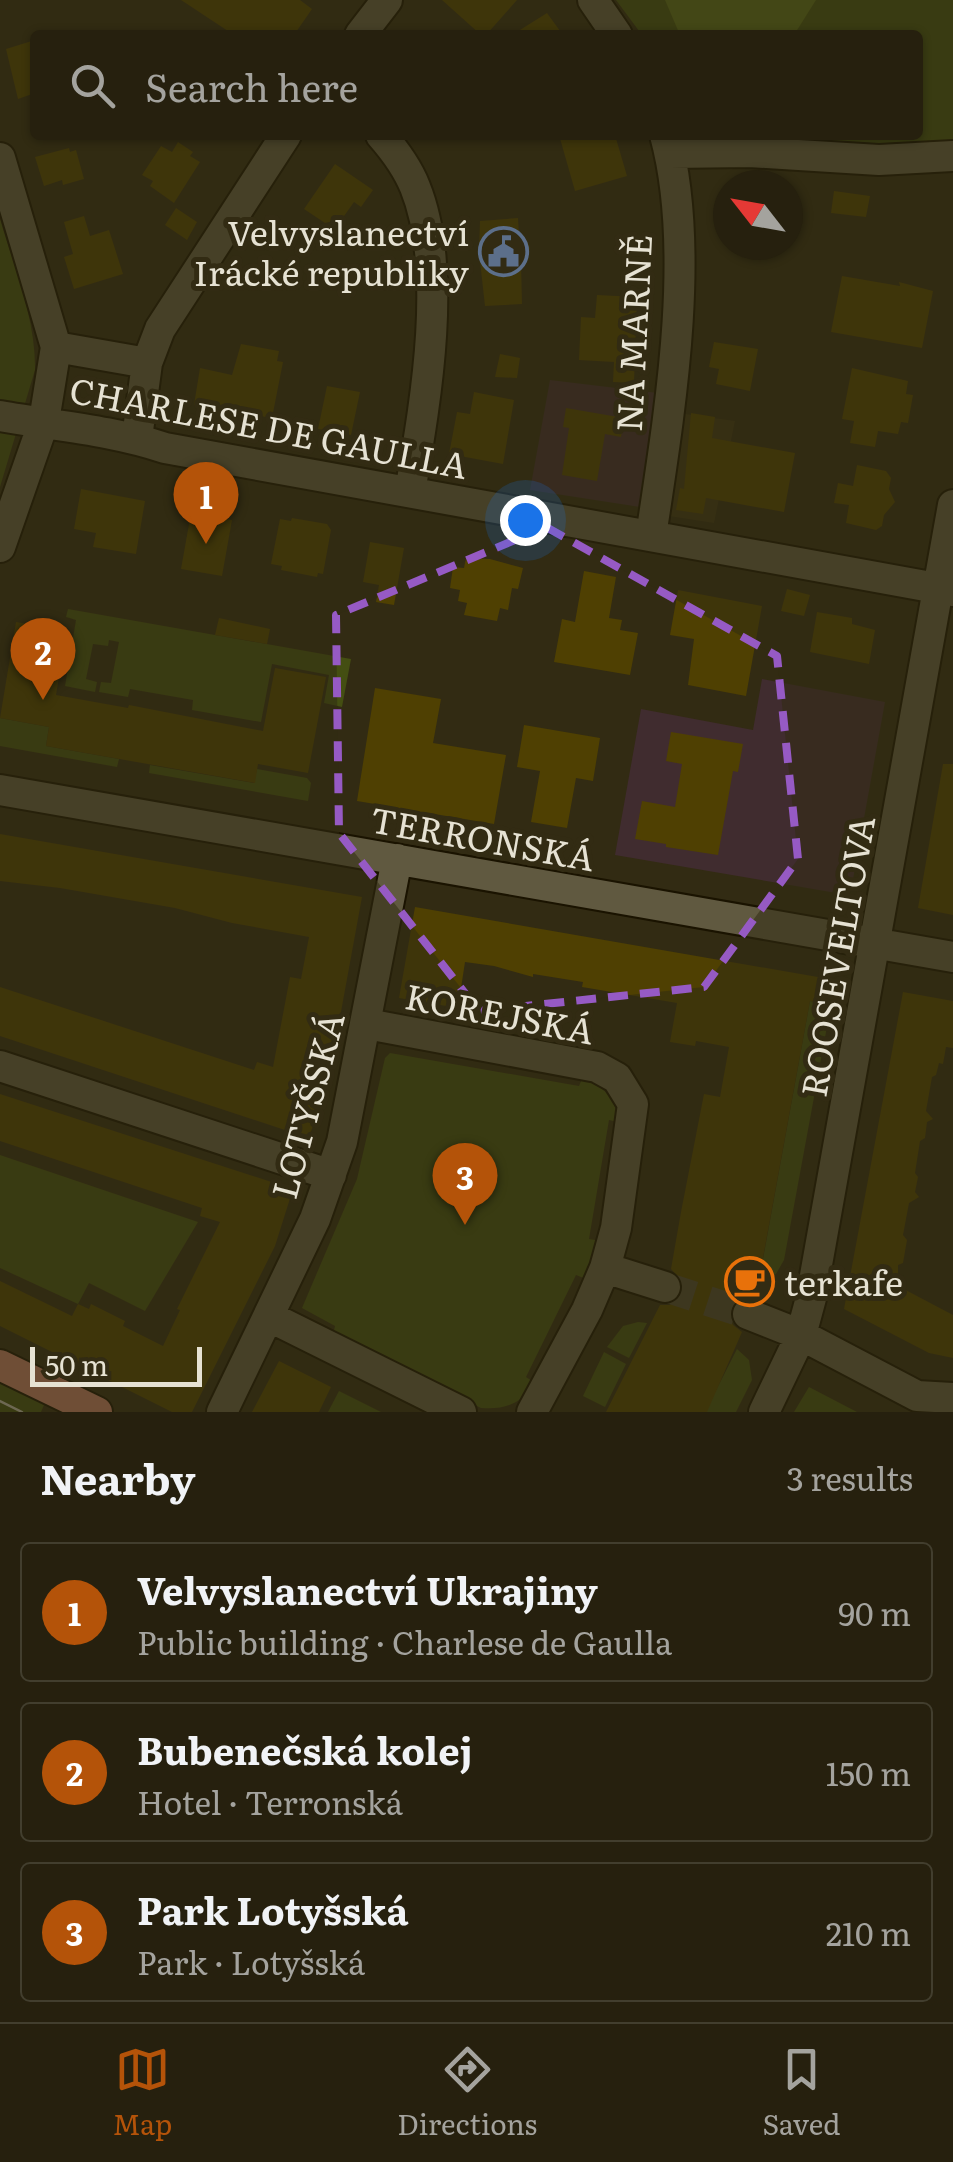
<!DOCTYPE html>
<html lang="en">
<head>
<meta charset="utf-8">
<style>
	body { margin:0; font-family:Literata,serif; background:#322d1c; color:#f1f3f6 }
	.compass { position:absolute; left:713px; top:170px; width:90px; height:90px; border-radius:50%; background:#26200e; box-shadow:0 2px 8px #0004; rotate:301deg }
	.scale { position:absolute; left:30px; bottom:25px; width:172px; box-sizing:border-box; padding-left:10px; border:5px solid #e6e2d3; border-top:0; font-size:28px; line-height:35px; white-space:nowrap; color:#e6e2d3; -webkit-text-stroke:8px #322b13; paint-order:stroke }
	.you { position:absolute; left:525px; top:520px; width:35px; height:35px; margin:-25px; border:8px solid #fff; border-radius:50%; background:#1a73e8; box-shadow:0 0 0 15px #1a73e833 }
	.badge { display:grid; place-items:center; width:65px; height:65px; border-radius:50%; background:#b45309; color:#fff; font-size:32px; font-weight:700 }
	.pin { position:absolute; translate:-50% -82px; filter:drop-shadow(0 2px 5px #0008) }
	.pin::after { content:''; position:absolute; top:52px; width:35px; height:30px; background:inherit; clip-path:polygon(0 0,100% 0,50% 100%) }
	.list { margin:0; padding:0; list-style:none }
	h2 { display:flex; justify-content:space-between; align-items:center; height:130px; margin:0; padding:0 40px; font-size:42px }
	h2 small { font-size:32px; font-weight:400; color:#a4a39e }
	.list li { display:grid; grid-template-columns:65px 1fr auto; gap:30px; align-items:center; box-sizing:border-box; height:140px; margin:0 20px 20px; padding:0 20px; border:2px solid #423e2e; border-radius:10px }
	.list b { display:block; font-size:38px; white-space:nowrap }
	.list p { margin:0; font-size:32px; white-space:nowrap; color:#a4a39e }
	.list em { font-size:32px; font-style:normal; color:#a4a39e }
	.icon { flex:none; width:55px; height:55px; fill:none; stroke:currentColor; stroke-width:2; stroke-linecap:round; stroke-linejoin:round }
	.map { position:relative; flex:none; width:953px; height:1412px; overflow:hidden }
	.search { position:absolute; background:#26200e; box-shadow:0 2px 8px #0004; left:30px; right:30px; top:30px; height:110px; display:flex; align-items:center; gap:25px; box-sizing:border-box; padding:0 35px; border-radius:10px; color:#a4a39e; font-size:38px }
	.sheet { height:610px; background:#26200e }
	nav { display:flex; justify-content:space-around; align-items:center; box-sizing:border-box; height:140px; border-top:2px solid #423e2e; background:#26200e; font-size:28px; color:#a4a39e }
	nav a { display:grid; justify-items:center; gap:5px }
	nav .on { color:#b45309 }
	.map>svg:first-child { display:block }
	.built { fill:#3d3415 }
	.education { fill:#402c2f }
	.green { fill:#444e12 }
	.forest { fill:#5a681b }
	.building { fill:#4f4002 }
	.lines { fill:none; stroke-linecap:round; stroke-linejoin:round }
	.minor-tunnel { stroke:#4d4630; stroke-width:30; stroke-dasharray:30 15; stroke-linecap:butt }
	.minor-casing { stroke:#1a1300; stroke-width:34 }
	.major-casing { stroke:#1a1300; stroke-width:34 }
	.minor { stroke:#605940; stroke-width:30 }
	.major { stroke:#bb7863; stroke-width:30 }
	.tram { stroke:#b7b2a1; stroke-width:2.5 }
	.marked { fill:none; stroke:#965ac4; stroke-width:8; stroke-dasharray:20 12; stroke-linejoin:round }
	.labels { text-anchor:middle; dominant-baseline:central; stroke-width:10; stroke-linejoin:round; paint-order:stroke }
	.poi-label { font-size:35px; fill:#e6e2d3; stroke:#322b13; text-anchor:end }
	.street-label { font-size:35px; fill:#e6e2d3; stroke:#322b13 }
</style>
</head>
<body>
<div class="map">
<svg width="953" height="1412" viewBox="0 0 953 1412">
	<rect width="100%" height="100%" fill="#322b13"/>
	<!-- built -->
	<path class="built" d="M685 414 735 421 714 523 669 516Z"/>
	<!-- education -->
	<path class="education" d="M550 380 658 393 640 507 530 490Z
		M762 679 885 702 852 885 844 884 842 894 615 855 641 709 753 730Z"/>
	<!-- green -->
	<path class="green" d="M616 0H953V141L889 148 706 138 699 135H918V35H642Z
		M0 219C14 267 36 319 35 370L0 487Z
		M68 609 351 659 342 707 324 703 329 675 272 664 261 722 192 710 193 700 130 689 128 697 99 692 101 682 111 683 119 642 109 640 108 646 93 644 86 679 97 682 95 692 65 686 76 620 66 617Z
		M0 718 49 727 46 746 119 759 117 767 0 746Z
		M150 765 254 783 257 769 307 778 311 783 308 801 149 773Z
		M810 1001 831 1005 784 1260 776 1274 759 1281Z
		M390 1053 579 1086 582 1079C603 1085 617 1099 618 1122L609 1120 589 1239 601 1241 586 1279 576 1275 526 1377 535 1383C521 1404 505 1410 481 1408L333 1335 335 1326 302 1308 357 1179 385 1058Z
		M0 1155 198 1222 145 1311 89 1283 78 1304 0 1268Z
		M638 1322 647 1323 629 1358 607 1347 623 1326Z
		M737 1349 749 1360 752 1380 736 1412H705Z
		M604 1352 626 1364 605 1407 583 1396Z
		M0 1375 47 1398 41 1412H0Z
		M809 1387 857 1412H794Z
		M339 1391 381 1412H328Z"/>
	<!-- forest -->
	<path class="forest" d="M665 0H816L794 35H680Z"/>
	<!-- building -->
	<path class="building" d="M181 0H300L312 9 294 35H234Z
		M442 0H517L486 35H481Z
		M547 13 563 35H512Z
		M35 40V93L18 99 6 49Z
		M559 135H615L627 176 575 191Z
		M178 142 193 152 190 156 200 162 174 203 150 186 153 181 142 175 161 146 172 152Z
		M69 148 70 152 76 150 84 179 63 185 62 180 44 186 35 157Z
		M335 164 373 190 361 207 354 202 342 219 325 223 304 209Z
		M834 191 870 196 866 217 831 213Z
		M176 208 197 222 187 240 165 225Z
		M84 216 90 236 109 230 123 274 74 289 64 257 73 254 64 222Z
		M518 218 519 236 528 243 530 249 521 262 522 304 485 306 479 252 480 221Z
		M842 276 900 286 899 282 933 291 922 348 831 332Z
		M597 295 637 297 634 383 613 382 614 362 579 360 581 317 595 318Z
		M714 342 758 349 750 391 716 384 719 369 709 367Z
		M241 344 279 351 277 361 283 362 272 418 194 405 200 368 232 375Z
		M500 354 520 358 517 378 495 377Z
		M852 368 908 381 906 394 913 395 908 423 901 422 898 434 878 431 875 447 850 443 854 421 842 419Z
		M327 386 360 392 351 435 318 429Z
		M474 392 514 400 503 464 449 454 457 412 470 414Z
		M566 408 624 418 621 437 605 434 597 481 562 475 569 428 563 427Z
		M691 413 715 417 712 438 795 453 784 512 706 498 703 514 676 510 680 488 684 489Z
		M857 465 886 471 891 478 889 489 895 502 884 515 882 526 876 530 846 523 849 505 834 503 838 483 853 486Z
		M81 489 145 501 136 554 93 547 96 533 74 529Z
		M191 513 232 520 222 576 181 569Z
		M292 518 327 524 331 530 323 574 318 573 317 577 281 570 282 566 271 564 280 519 291 521Z
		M370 542 404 548 394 605 376 602 379 585 363 582Z
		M466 558 490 559 523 568 518 589 512 588 508 610 500 608 497 621 464 615 467 603 458 601 460 590 450 588 453 567 464 568Z
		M584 571 616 577 609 618 622 620 620 630 638 633 630 675 554 662 562 619 575 622Z
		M787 589 810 595 804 616 781 611Z
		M678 590 762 606 746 696 688 685 694 639 670 635Z
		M817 612 852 618V624L875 630 869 664 810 652Z
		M219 618 270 629 267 644 215 635Z
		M16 622 67 631 56 695 128 708 129 705 263 731 275 668 326 677 308 773 258 764 255 783 46 746 49 727 0 718Z
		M375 688 441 699 433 743 506 755 494 824 357 801Z
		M524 725 600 738 593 781 576 778 567 828 531 822 540 771 517 767Z
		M671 732 743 744 738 772 733 771 718 855 666 847V844L635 839 642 801 675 807 682 764 666 761Z
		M943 764H953V915L918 908Z
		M0 834 362 897 330 1072 309 1138 0 1036V987L254 1070 257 1062 273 1067 290 977 301 979 309 937 232 923 175 908 60 888 0 881Z
		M415 907 835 980 831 1005 810 1001 758 1285 754 1296H744L731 1306 729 1316 733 1325 742 1332 707 1412H606L660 1305H670L682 1294 683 1282 671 1269 681 1212 704 1094 720 1097 729 1047 696 1041 695 1046 670 1042 677 1003 582 987 583 982 533 974V977L494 966 465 962 458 1008 399 998Z
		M903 992 953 1001V1048L946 1047 943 1064 939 1063 936 1075 932 1077 926 1111 933 1119 927 1122 925 1138 920 1141 915 1173 918 1177 915 1192 919 1197 909 1203 903 1235 907 1240 903 1263 898 1265V1286L953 1315V1358L929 1353 844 1309Z
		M0 1094 293 1189 275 1246 192 1412H172L0 1326V1281L72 1316 78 1304 89 1309 91 1304 125 1321 123 1326 163 1346 180 1310 177 1309 220 1222 200 1216 202 1208 0 1141Z
		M279 1361 331 1387 319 1412H252Z"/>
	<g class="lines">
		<!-- minor-tunnel -->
		<path class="minor-tunnel" d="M665 1287 748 1314"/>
		<defs>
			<path id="minor" d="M593 0 617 35
				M360 35 387 0
				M381 135C395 151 407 167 415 187 449 271 425 404 410 492
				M670 153 749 152 879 160 953 156
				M0 158 56 347 44 421 0 547
				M56 347 147 363
				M0 416C56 426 111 430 165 448L953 591
				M137 438 147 363 160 329 286 135
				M651 536C669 416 697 252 665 135
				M0 790 953 957
				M367 1024 597 1067 617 1078 633 1104 616 1228 605 1268 587 1310 532 1412
				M0 1066 331 1175
				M605 1268 665 1287
				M748 1314 801 1335 917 1396 953 1398
				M270 1317 461 1412
				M222 1412 315 1219 342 1142 397 859
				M764 1412 801 1335 811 1298 953 505"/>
			<path id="major" d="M0 1365 97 1412"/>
		</defs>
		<!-- minor casing -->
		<use href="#minor" class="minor-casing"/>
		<!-- major casing -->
		<use href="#major" class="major-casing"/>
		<!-- minor -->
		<use href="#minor" class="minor"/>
		<!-- major -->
		<use href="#major" class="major"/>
		<!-- tram -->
		<path class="tram" d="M0 1401 22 1412"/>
	</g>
	<!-- marked area -->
	<path d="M0 0H953V1412H0ZM546 527 777 656 798 859 704 987 479 1011 339 833 336 615Z" fill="#322b13" fill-opacity=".55" fill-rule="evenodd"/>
	<path class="marked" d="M546 527 777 656 798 859 704 987 479 1011 339 833 336 615Z"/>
	<!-- icons -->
	<defs>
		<symbol id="civic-ring" viewBox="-11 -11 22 22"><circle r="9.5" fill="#322b13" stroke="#5c6f8a" stroke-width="1.5"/><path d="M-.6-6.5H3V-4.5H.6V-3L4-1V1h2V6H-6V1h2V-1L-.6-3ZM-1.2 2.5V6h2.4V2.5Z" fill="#5c6f8a"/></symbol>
		<symbol id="cafe-ring" viewBox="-11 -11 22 22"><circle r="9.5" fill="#322b13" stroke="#e8710a" stroke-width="1.5"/><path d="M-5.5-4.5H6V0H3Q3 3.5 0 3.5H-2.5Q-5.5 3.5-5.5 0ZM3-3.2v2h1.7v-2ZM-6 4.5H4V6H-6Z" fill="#e8710a"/></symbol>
	</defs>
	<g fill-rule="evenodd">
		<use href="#civic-ring" x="476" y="224" width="55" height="55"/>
		<use href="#cafe-ring" x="722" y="1254" width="55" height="55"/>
	</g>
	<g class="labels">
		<!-- poi labels -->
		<g class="poi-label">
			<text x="469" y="231">Velvyslanectví<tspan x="469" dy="40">Irácké republiky</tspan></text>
			<text x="784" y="1281" text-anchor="start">terkafe</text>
		</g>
		<!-- street labels -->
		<g class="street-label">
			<text transform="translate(632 333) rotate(-87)">NA MARNĚ</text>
			<text transform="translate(269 426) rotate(11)">CHARLESE DE GAULLA</text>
			<text transform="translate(483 837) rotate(10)">TERRONSKÁ</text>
			<text transform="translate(836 956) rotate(-80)">ROOSEVELTOVA</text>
			<text transform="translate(500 1012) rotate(11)">KOREJSKÁ</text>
			<text transform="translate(306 1105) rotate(-75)">LOTYŠSKÁ</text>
		</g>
	</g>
</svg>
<svg class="compass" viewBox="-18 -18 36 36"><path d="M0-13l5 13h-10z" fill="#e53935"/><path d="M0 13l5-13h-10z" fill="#a4a39e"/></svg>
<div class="scale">50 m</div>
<div class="you"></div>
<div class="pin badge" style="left:206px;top:544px">1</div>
<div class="pin badge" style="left:43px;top:700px">2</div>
<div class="pin badge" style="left:465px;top:1225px">3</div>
<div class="search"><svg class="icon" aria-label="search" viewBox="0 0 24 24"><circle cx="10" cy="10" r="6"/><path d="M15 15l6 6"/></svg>Search here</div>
</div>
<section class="sheet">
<h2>Nearby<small>3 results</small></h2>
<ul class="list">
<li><span class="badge">1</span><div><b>Velvyslanectví Ukrajiny</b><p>Public building · Charlese de Gaulla</p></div><em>90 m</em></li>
<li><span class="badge">2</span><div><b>Bubenečská kolej</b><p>Hotel · Terronská</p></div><em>150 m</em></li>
<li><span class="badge">3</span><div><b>Park Lotyšská</b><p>Park · Lotyšská</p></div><em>210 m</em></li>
</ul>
</section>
<nav>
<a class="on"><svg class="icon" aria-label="map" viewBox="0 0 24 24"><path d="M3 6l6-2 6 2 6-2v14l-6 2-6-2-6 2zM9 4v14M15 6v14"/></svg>Map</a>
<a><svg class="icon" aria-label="directions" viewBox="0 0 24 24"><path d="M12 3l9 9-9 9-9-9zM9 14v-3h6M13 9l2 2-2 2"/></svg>Directions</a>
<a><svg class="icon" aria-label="saved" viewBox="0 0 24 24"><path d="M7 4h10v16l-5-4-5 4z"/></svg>Saved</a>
</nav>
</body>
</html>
